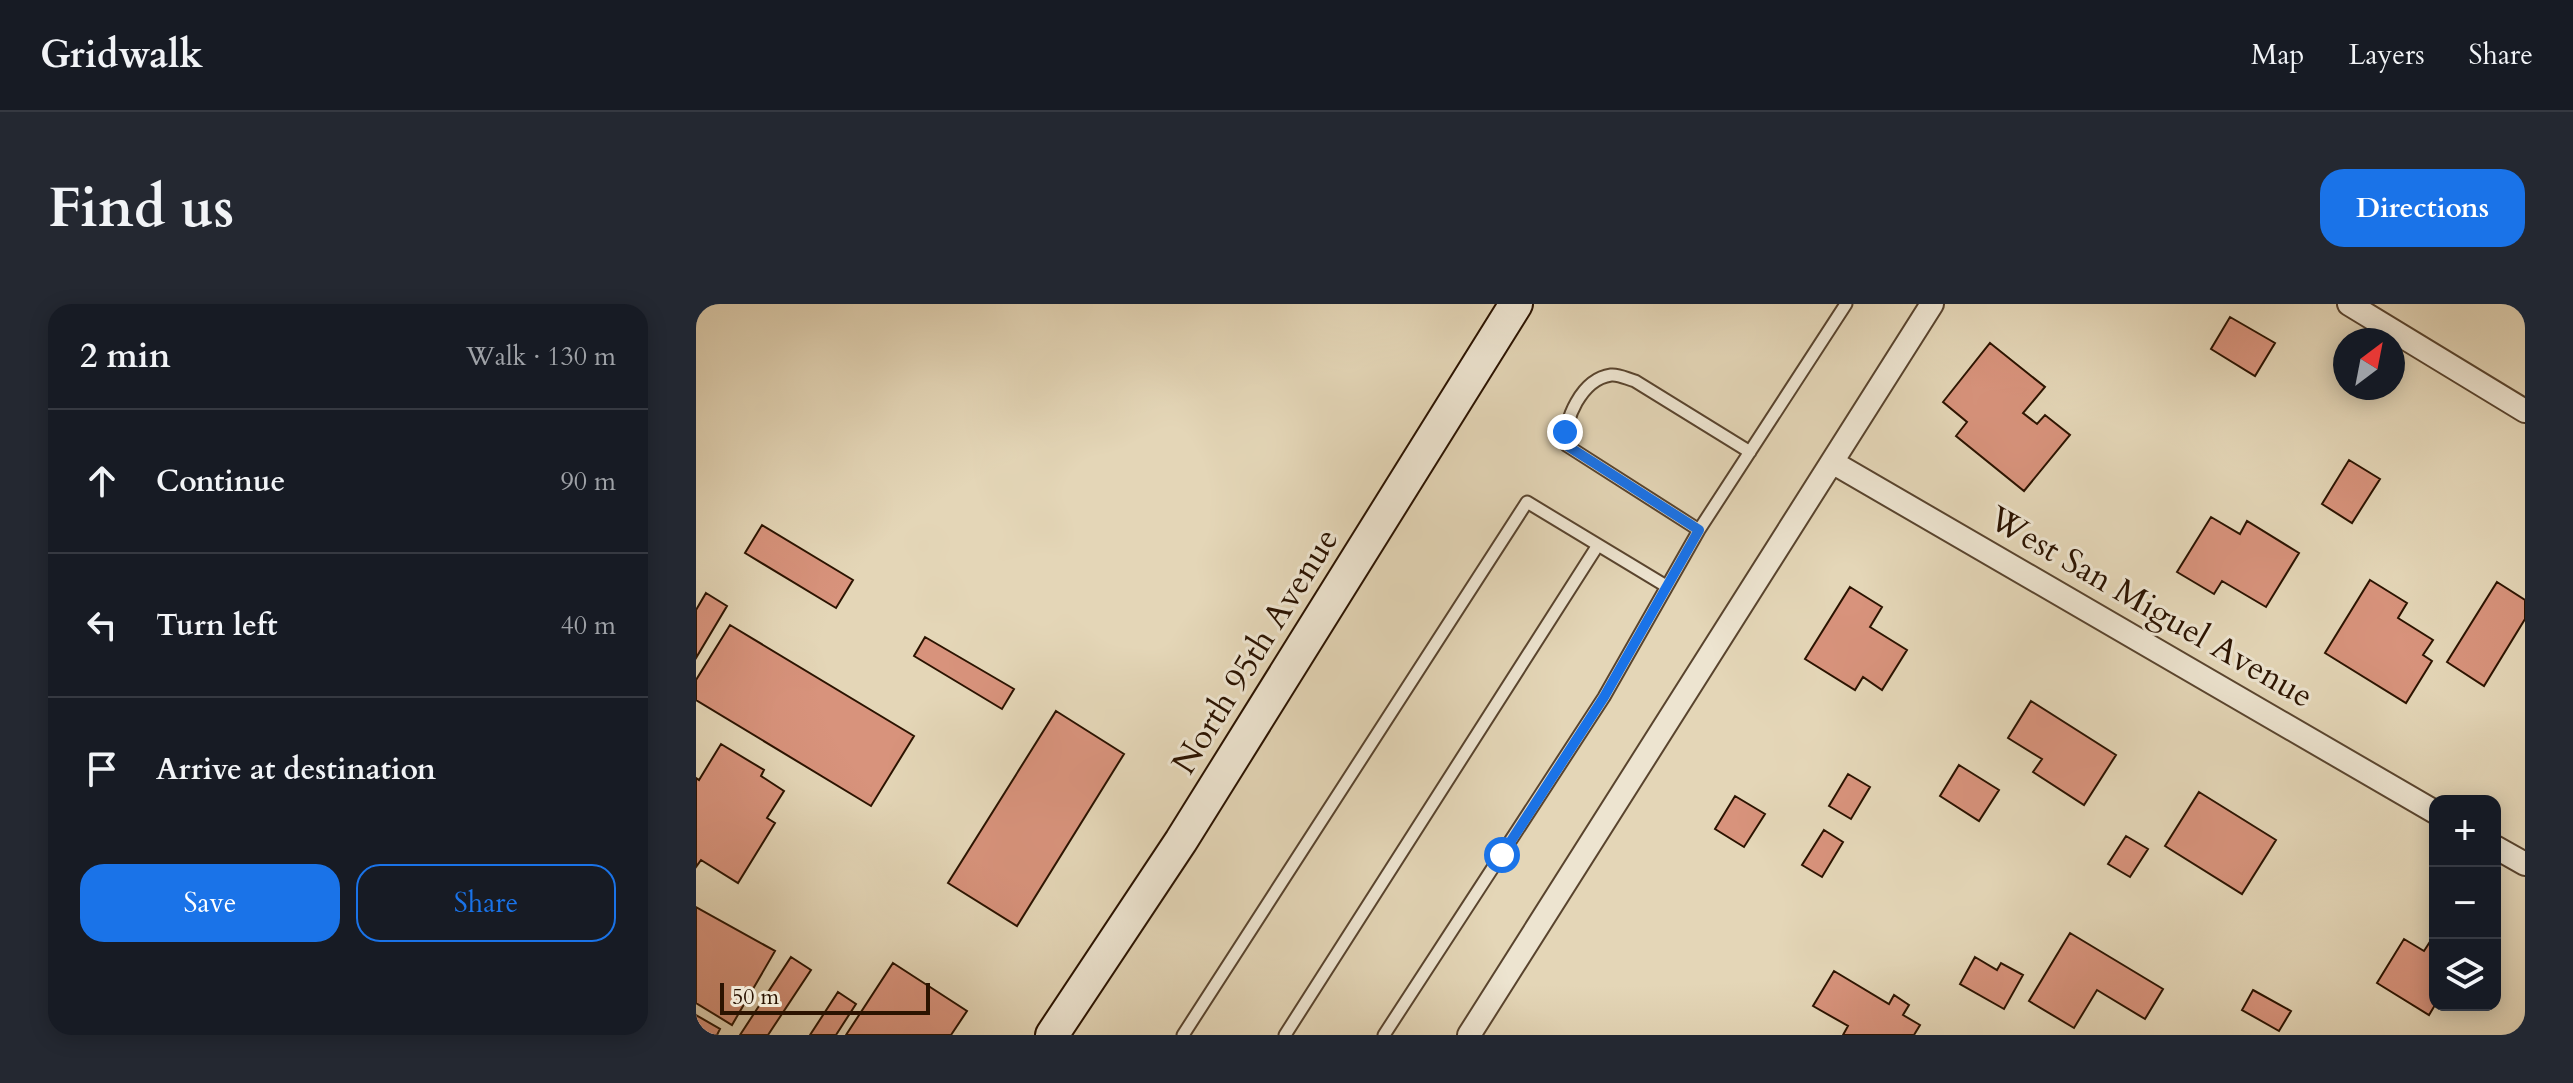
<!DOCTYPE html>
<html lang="en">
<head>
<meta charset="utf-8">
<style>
	body { margin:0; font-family:Cardo,serif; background:#242831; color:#f1f3f6 }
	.controls { position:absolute; right:24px; bottom:24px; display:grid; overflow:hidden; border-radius:16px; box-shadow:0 4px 20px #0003 }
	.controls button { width:72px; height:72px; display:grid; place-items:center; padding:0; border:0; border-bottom:2px solid #363941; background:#171b24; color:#f1f3f6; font:40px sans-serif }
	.compass { position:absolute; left:1637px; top:24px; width:72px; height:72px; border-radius:50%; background:#171b24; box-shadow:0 4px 20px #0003; rotate:32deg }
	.scale { position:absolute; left:24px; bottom:20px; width:210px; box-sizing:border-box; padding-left:8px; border:4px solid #2b1300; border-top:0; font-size:22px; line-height:28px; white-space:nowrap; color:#2b1300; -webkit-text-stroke:6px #ede4d0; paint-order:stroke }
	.stop { position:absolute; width:24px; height:24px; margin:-18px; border:6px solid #1a73e8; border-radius:50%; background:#fff }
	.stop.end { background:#1a73e8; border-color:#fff; box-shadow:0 2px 8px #0008 }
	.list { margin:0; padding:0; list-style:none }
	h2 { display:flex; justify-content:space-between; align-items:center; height:104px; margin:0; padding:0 32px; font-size:34px }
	h2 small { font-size:26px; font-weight:400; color:#9ea1a6 }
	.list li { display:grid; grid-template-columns:52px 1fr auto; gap:24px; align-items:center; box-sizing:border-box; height:144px; padding:0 32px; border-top:2px solid #363941 }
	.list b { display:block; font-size:30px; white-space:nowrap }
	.list em { font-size:26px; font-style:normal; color:#9ea1a6 }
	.actions { display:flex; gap:16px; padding:24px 32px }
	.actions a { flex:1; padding:18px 0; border:2px solid #1a73e8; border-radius:24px; text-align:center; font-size:28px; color:#1a73e8 }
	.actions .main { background:#1a73e8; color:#fff }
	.icon { flex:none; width:44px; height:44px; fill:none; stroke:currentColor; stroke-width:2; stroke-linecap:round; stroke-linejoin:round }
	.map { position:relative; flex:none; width:1829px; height:731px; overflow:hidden; border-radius:24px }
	header { display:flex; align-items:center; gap:48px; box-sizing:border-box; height:112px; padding:0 40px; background:#171b24; border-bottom:2px solid #363941 }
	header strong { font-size:38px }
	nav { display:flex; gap:44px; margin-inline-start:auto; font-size:28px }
	.intro { display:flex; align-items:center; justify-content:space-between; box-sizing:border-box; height:192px; padding:0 48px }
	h1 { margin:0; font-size:56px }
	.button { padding:20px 36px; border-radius:24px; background:#1a73e8; color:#fff; font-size:28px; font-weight:700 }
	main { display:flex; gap:48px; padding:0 48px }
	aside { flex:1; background:#171b24; border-radius:24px; box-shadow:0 4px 20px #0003 }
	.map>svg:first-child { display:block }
	.building { fill:#d8937c; stroke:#2b1300; stroke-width:2 }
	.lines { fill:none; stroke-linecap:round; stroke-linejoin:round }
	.lane-casing { stroke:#59442e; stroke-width:15 }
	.street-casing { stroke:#59442e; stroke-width:26 }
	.secondary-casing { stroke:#2b1300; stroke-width:36 }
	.lane { stroke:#ede4d0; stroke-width:11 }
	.street { stroke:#ede4d0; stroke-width:22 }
	.secondary { stroke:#ede4d0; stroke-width:32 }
	.route { stroke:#1a73e8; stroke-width:10 }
	.labels { text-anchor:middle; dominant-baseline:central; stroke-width:6; stroke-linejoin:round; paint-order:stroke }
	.street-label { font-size:34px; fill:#2b1300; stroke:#ede4d0 }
</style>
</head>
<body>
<header>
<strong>Gridwalk</strong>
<nav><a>Map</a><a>Layers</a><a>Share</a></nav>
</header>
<div class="intro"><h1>Find us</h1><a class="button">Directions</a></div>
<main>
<aside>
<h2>2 min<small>Walk · 130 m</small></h2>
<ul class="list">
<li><svg class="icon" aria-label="ahead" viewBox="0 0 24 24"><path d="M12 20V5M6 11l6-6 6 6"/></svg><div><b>Continue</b></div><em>90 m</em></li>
<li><svg class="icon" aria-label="left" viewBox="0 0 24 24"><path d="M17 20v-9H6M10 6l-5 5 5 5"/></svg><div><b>Turn left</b></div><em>40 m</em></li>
<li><svg class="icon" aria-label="arrive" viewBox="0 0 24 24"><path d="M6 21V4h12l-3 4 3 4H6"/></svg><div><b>Arrive at destination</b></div></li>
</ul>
<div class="actions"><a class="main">Save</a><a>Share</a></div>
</aside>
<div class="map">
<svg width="1829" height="731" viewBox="0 0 1829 731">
	<rect width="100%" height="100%" fill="#e4d6b7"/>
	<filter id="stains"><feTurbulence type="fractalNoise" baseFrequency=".0025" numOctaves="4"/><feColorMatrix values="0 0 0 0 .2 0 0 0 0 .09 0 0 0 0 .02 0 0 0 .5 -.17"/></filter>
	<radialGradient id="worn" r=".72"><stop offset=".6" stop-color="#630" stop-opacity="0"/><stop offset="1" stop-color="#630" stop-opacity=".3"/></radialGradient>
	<!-- building -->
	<path class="building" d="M1534 13 1579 39 1559 72 1515 45Z
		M1294 39 1349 83 1327 109 1341 120 1349 111 1374 131 1328 187 1260 132 1271 118 1247 98Z
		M1653 156 1684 175 1656 219 1626 200Z
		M1515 213 1544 230 1551 217 1603 249 1570 303 1526 277 1518 290 1481 268Z
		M66 221 157 276 140 304 49 249Z
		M1674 276 1711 299 1702 314 1737 336 1727 351 1736 357 1710 399 1629 349Z
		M1801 278 1829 296V315L1788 382 1751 358Z
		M1154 283 1186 303 1174 323 1211 346 1186 386 1167 373 1159 386 1109 355Z
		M10 289 31 302 0 354V306Z
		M34 321 218 432 175 502 0 396V376Z
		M229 333 318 385 306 405 218 352Z
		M1335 397 1420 451 1388 501 1337 468 1346 455 1312 434Z
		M360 407 428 450 321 622 252 579Z
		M25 440 68 466 65 472 88 487 71 514 79 519 42 579 5 556 0 563V474L3 476Z
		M1263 461 1303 486 1283 517 1244 492Z
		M1152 470 1174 483 1155 515 1133 502Z
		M1503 488 1580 536 1546 590 1469 542Z
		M1039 492 1069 510 1048 543 1019 525Z
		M1128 526 1147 538 1126 573 1106 561Z
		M1430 532 1452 545 1434 573 1412 560Z
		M0 603 79 647 36 721 0 699Z
		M1374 629 1467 685 1449 715 1401 686 1378 724 1333 697Z
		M1739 630V701L1733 711 1681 679 1708 635 1728 647Z
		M95 653 115 666 72 731H44Z
		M1279 653 1301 666 1305 659 1327 671 1308 705 1264 680Z
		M197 659 271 707 255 731H150Z
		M1138 667 1193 700 1198 691 1213 701 1207 711 1224 721 1218 731H1147L1152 722 1117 702Z
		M1557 686 1595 707 1583 727 1546 706Z
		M142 688 160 700 140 731H114Z
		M0 711 24 725 21 731H0Z"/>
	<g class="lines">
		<defs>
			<path id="lane" d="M1003 226 870 141C867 116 886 75 915 71 923 70 931 75 939 77L1054 148
				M487 731 831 198 970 282
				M589 731 902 241
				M688 731 908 393 1003 226 1150 0"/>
			<path id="street" d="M1653 0 1829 107
				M1136 158 1739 508
				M1799 543 1829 560
				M773 731 1236 0"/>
			<path id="secondary" d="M356 731 485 537 820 0"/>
		</defs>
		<!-- lane casing -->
		<use href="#lane" class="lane-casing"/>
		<!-- street casing -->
		<use href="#street" class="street-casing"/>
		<!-- secondary casing -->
		<use href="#secondary" class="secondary-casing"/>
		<!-- lane -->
		<use href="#lane" class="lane"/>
		<!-- street -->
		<use href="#street" class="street"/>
		<!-- secondary -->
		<use href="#secondary" class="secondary"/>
	</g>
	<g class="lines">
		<!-- route -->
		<path class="route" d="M806 551 908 393 1003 226 870 141 869 128"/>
	</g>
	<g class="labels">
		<!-- street labels -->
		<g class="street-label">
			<text transform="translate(1455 303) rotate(30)">West San Miguel Avenue</text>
			<text transform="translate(559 347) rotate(-58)">North 95th Avenue</text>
		</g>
	</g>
	<rect width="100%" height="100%" filter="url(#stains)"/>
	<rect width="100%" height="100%" fill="url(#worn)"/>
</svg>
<div class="controls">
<button>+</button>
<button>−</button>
<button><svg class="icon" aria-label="layers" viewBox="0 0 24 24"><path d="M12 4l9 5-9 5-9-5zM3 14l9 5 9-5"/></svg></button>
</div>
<svg class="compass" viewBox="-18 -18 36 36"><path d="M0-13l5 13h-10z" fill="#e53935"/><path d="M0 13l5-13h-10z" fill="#9ea1a6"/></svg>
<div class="scale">50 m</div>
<div class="stop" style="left:806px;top:551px"></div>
<div class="stop end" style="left:869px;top:128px"></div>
</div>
</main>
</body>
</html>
